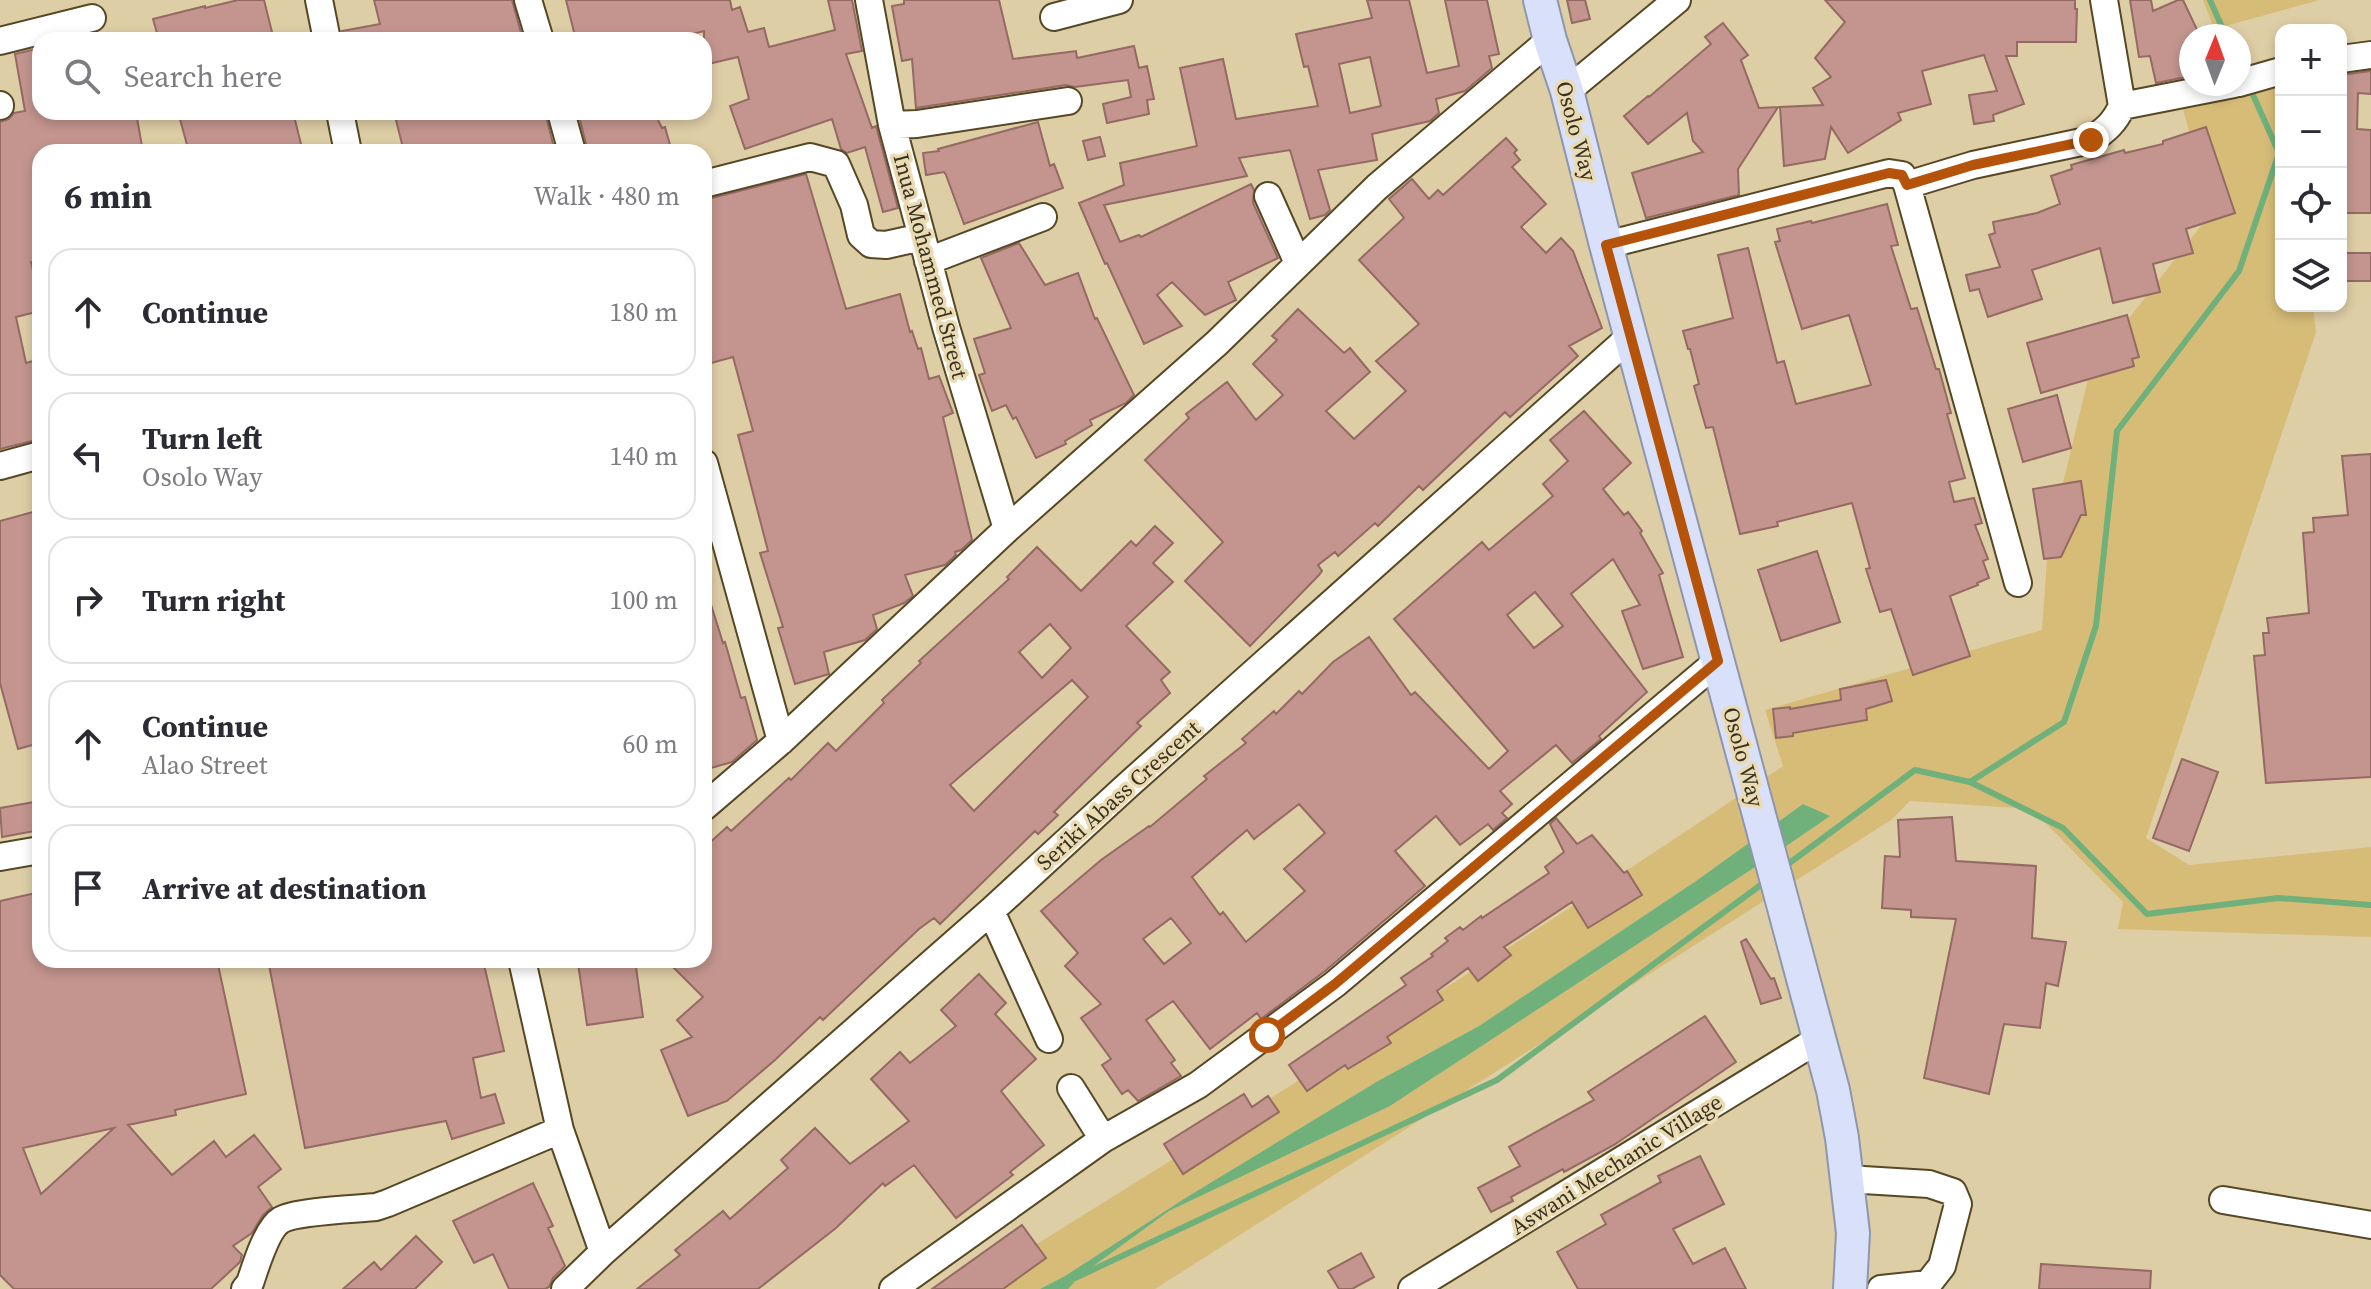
<!DOCTYPE html>
<html lang="en">
<head>
<meta charset="utf-8">
<style>
	body { margin:0; font-family:"Source Serif 4",serif; background:#f7f7f7; color:#2b2b33 }
	.controls { position:absolute; right:24px; top:24px; display:grid; overflow:hidden; border-radius:16px; box-shadow:0 4px 12px #0003 }
	.controls button { width:72px; height:72px; display:grid; place-items:center; padding:0; border:0; border-bottom:2px solid #e1e1e2; background:#fff; color:#2b2b33; font:40px sans-serif }
	.compass { position:absolute; left:2179px; top:24px; width:72px; height:72px; border-radius:50%; background:#fff; box-shadow:0 4px 12px #0003; rotate:1deg }
	.stop { position:absolute; width:24px; height:24px; margin:-18px; border:6px solid #b45309; border-radius:50%; background:#fff }
	.stop.end { background:#b45309; border-color:#fff; box-shadow:0 2px 8px #0008 }
	.list { margin:0; padding:0; list-style:none }
	h2 { display:flex; justify-content:space-between; align-items:center; height:104px; margin:0; padding:0 32px; font-size:34px }
	h2 small { font-size:26px; font-weight:400; color:#7c7c81 }
	.list li { display:grid; grid-template-columns:52px 1fr auto; gap:24px; align-items:center; box-sizing:border-box; height:128px; margin:0 16px 16px; padding:0 16px; border:2px solid #e1e1e2; border-radius:24px }
	.list b { display:block; font-size:30px; white-space:nowrap }
	.list p { margin:0; font-size:26px; white-space:nowrap; color:#7c7c81 }
	.list em { font-size:26px; font-style:normal; color:#7c7c81 }
	.icon { flex:none; width:44px; height:44px; fill:none; stroke:currentColor; stroke-width:2; stroke-linecap:round; stroke-linejoin:round }
	.map { position:relative; flex:none; width:2371px; height:1289px; overflow:hidden }
	.search { position:absolute; background:#fff; box-shadow:0 4px 12px #0003; left:32px; top:32px; width:680px; height:88px; display:flex; align-items:center; gap:20px; box-sizing:border-box; padding:0 28px; border-radius:24px; color:#7c7c81; font-size:30px }
	.panel { position:absolute; background:#fff; box-shadow:0 4px 12px #0003; left:32px; top:144px; width:680px; height:824px; border-radius:24px }
	.map>svg:first-child { display:block }
	.green { fill:#d7bc78 }
	.water { fill:#70b07b }
	.lines { fill:none; stroke-linecap:round; stroke-linejoin:round }
	.stream { stroke:#70b07b; stroke-width:6 }
	.building { fill:#c3958e; stroke:#946a63; stroke-width:2; fill-rule:evenodd }
	.minor-casing { stroke:#564824; stroke-width:30 }
	.major-casing { stroke:#8f96ab; stroke-width:36 }
	.minor { stroke:#fff; stroke-width:26 }
	.major { stroke:#d8e1f9; stroke-width:32 }
	.route { stroke:#b45309; stroke-width:10 }
	.labels { text-anchor:middle; dominant-baseline:central; stroke-width:7; stroke-linejoin:round; paint-order:stroke }
	.street-label { font-size:22px; fill:#373121; stroke:#ebdbb3 }
</style>
</head>
<body>
<div class="map">
<svg width="2371" height="1289" viewBox="0 0 2371 1289">
	<rect width="100%" height="100%" fill="#decea6"/>
	<!-- green -->
	<path class="green" d="M2203 0H2320L2214 29Z
		M2281 81V306H2313L2316 332 2146 838 2189 865 2371 847V937L2118 929 2123 902 2032 809 1910 801 1891 820 1155 1289H1062L1169 1211 1390 1106 1766 860 1829 816 1803 804 1696 881 1479 1026 1378 1081 1187 1197 1065 1276 1040 1289H965C1239 1117 1515 949 1783 766L1765 710 2042 630 2048 545 2091 367 2211 213 2176 83Z"/>
	<!-- water -->
	<path class="water" d="M1803 804 1830 816 1766 860 1390 1106 1169 1211 1062 1289H1040L1065 1276 1187 1197 1378 1081 1479 1026 1696 881Z"/>
	<g class="lines">
		<!-- stream -->
		<path class="stream" d="M2210 0 2226 36
			M1970 782 2064 722 2096 626 2117 431 2239 271 2279 153 2249 86
			M1784 867 1915 770 1970 782 2063 828 2147 914 2278 898 2371 905
			M1064 1289 1073 1279 1497 1080 1766 881"/>
	</g>
	<!-- building -->
	<path class="building" d="M238 0H264L274 40H159L153 19 205 6V8Z
		M374 0H512L523 40H343L342 31 380 24Z
		M566 0H730L732 10 740 7 748 32 764 28 769 47 835 30 828 0H852L862 51 846 54 872 128 876 126 898 208 883 212 865 147 847 153 841 149 832 119 745 149 730 106 749 99 738 57 704 65V31L669 40H625L624 35 604 40H576Z
		M904 0H999L1013 59 1076 51 1077 58 1134 46 1139 68 1147 66 1154 99 1147 100 1149 114 1107 123 1103 104 1131 97 1128 80 1075 87 1066 85 916 108 912 59 902 61 892 6 904 4Z
		M1367 0H1409L1427 73 1459 66 1445 0H1487L1499 54 1489 56 1492 68 1465 91 1436 99 1439 113 1430 121 1372 134 1377 160 1318 170 1330 210 1325 215 1310 219 1290 150 1239 158 1247 176 1104 205 1120 242 1139 235 1141 237 1251 184 1254 190 1253 203 1278 258 1228 282 1236 300 1205 315 1172 282 1157 295 1182 326 1144 344 1107 263 1105 264 1079 203 1124 185 1120 163 1197 146 1180 68 1223 59 1236 119 1318 106 1308 66 1304 67 1296 34 1372 18ZM1370 57 1381 106 1350 113 1339 64Z
		M1567 0H1585L1590 19 1572 23Z
		M1825 0H2075V9H2077L2076 42H2017V56H2006L2024 104 1993 115 1994 121 1974 124 1969 95 1997 91 1984 55 1922 71 1931 104 1898 113 1901 120 1848 153 1831 127 1825 159 1784 166 1780 107 1823 105 1813 88 1831 77 1815 58 1845 22Z
		M2130 0H2151L2153 11 2178 0H2183L2200 36H2191V76L2156 83 2150 56 2139 57Z
		M1723 23 1748 55 1741 60 1759 108 1778 107 1738 169 1739 195 1646 218 1632 173 1703 152 1693 141 1687 113 1648 144 1624 116 1648 96 1649 97 1711 44 1705 37Z
		M40 48V112H136L143 152H40V261L31 262 40 298V311L16 317 26 363 40 359V439L0 449V122L9 119 14 113 25 111 15 54Z
		M2371 71V94L2358 93 2357 129 2371 130V213H2341V75Z
		M178 112H293L303 152H189Z
		M394 112H509V117L545 112 555 152H404Z
		M578 112H654L662 128 665 127 672 152H588Z
		M1038 122 1050 166 1054 164 1063 188 964 224 946 175 944 172 926 175 923 153 939 151 938 149Z
		M2206 127 2235 213 2186 229 2193 253 2153 264 2160 292 2113 303 2100 248 2032 270 2042 299 1988 317 1979 289 1970 291 1966 275 2000 267 1989 235 1995 233 1993 222 2037 213 2060 204 2051 176 2072 169 2071 165 2124 150 2125 153 2163 144V141Z
		M1100 137 1105 156 1088 160 1083 141Z
		M1506 138 1517 150 1514 153 1520 160 1512 167 1546 204 1521 227 1546 253 1561 238 1573 251 1602 328 1569 346 1578 356 1510 417 1505 412 1423 490 1419 486 1378 526 1375 523 1338 556 1335 552 1318 565 1322 571 1319 575 1250 646 1185 581 1223 542 1145 460 1189 418 1186 414 1227 382 1256 420 1283 395 1253 364 1277 340 1272 336 1298 309 1344 353 1350 348 1370 372 1326 411 1354 439 1406 391 1376 361 1419 324 1359 260 1404 218 1389 199 1412 179 1429 199 1438 190 1443 195Z
		M806 174 846 309 900 294 910 332 912 331 918 349 921 348 929 379 939 376 953 413 943 417 972 540 961 550 955 552 956 555 945 565 905 575 913 596 904 603 873 615 877 629 865 640 824 652 829 674 795 684 778 628 783 627 760 553 768 551 738 435 753 431 733 357 704 365V200Z
		M1887 204 1898 245 1891 246 1911 309 1917 308 1936 369H1939L1951 413 1947 414 1965 478 1949 482 1954 502 1974 498 1982 523 1975 525 1988 559 1983 561 1989 578 1977 583 1978 585 1950 596 1970 656 1913 675 1891 609 1880 612 1866 569 1870 568 1852 503 1777 522 1778 526 1740 534 1713 427 1706 428 1694 386 1699 384 1690 349H1688L1683 331 1733 318 1718 255 1748 248 1777 363 1784 361 1796 404 1871 385 1849 315 1802 329 1775 242 1780 241 1777 229 1811 221 1812 223Z
		M1019 243 1045 285 1078 273 1095 319 1097 318 1134 395 1126 403 1090 420 1092 425 1065 441 1066 444 1036 458 1016 417 1013 419 1006 405 992 411 979 375 985 373 974 339 1011 328 981 258Z
		M2341 253H2371V281H2341Z
		M2127 315 2139 357 2132 359 2134 366 2041 393 2027 343Z
		M2057 395 2071 448 2023 462 2008 409Z
		M1584 411 1631 463 1603 489 1624 515 1628 512 1642 531 1640 533 1663 573 1659 575 1683 657 1643 669 1622 611 1640 605 1613 559 1571 594 1647 692 1599 736 1601 739 1572 763 1556 745 1500 791 1512 804 1502 813 1507 818 1493 830 1488 824 1460 845 1436 816 1395 851 1425 886 1325 971 1261 1019 1257 1013 1210 1049 1173 1001 1146 1020 1175 1060 1171 1063 1181 1076 1138 1101 1128 1090 1122 1094 1102 1065 1111 1059 1081 1018 1101 1004 1065 966 1078 953 1041 911 1101 860 1149 826 1150 827 1207 779 1204 776 1246 743 1242 739 1274 711 1276 714 1299 691 1302 694 1333 662 1369 637 1411 695 1415 692 1489 769 1508 751 1394 619 1482 542 1489 550 1553 496 1543 484 1568 461 1550 440ZM1535 592 1563 626 1534 648 1507 615ZM1299 804 1325 833 1284 869 1305 891 1246 942 1223 912 1220 915 1192 877 1247 830 1254 839ZM1171 918 1191 943 1164 964 1143 939Z
		M2371 454V777L2266 783 2254 656 2265 655 2263 633H2269L2267 618 2309 613 2303 533 2314 532 2313 518 2348 515 2342 456Z
		M2081 481 2086 515H2081L2061 557 2044 559 2033 489Z
		M40 510V743L18 749 0 683V521Z
		M1155 526 1173 543 1153 563 1173 582 1126 626 1170 672 1161 680 1170 693 1137 723 1141 726 1054 812 1058 815 1038 834 1035 831 940 924 934 918 919 929 823 1020 820 1017 775 1060 727 1101 688 1116 661 1050 692 1037 677 1020 703 997 666 960H704V848L727 827 731 831 789 778 791 780 828 743 836 751 884 703 882 700 921 663 919 661 1009 579 1007 577 1037 547 1081 591 1131 541 1136 546ZM1050 624 1071 648 1042 678 1019 652ZM1072 680 1088 697 974 811 950 785Z
		M1817 551 1840 622 1781 641 1758 570Z
		M704 595H708L723 643 725 642 741 698 745 697 757 740 732 762 704 770Z
		M1886 680 1892 701 1866 709 1867 720 1793 733V736L1776 738 1773 709 1790 707V709L1841 700 1840 689Z
		M2182 759 2218 772 2189 851 2153 838Z
		M40 801V830L2 837 0 808Z
		M1952 817 1956 861 2036 866 2032 938 2066 942 2058 986 2046 983 2040 1028 2004 1024 1989 1094 1924 1078 1956 919 1911 917V910L1882 908 1885 856 1900 857 1898 820Z
		M1556 818 1577 844 1592 835 1624 873 1627 871 1642 895 1588 928 1572 902 1504 947 1511 955 1478 981 1468 968 1437 991 1443 1000 1387 1037 1391 1043 1348 1069 1345 1065 1307 1091 1289 1065 1406 985 1401 978 1433 956 1431 954 1448 941 1445 938 1460 927 1463 930 1481 916 1482 918 1549 873 1545 867 1564 852 1550 824Z
		M40 892V960H217L246 1094 175 1110 176 1115 128 1125 172 1175 214 1141 226 1157 254 1135 281 1169 258 1187 272 1207 263 1215 252 1233 233 1246 242 1255 240 1262 211 1289H14L0 1275V901ZM114 1128 41 1194 23 1148Z
		M1746 939 1771 979 1774 978 1781 998 1761 1004 1741 942Z
		M268 960H483L504 1051 473 1058 481 1098 495 1094 504 1123 452 1139 446 1121 305 1148Z
		M597 960H635L643 1017 587 1025 578 963Z
		M979 974 1006 1003 995 1014 1036 1059 1001 1091 1044 1145 1010 1172 1013 1175 956 1218 914 1165 885 1186 883 1183 836 1228 758 1289H637L680 1255 675 1250 723 1211 730 1219 788 1168 781 1160 815 1128 850 1164 909 1121 871 1079 900 1052 910 1063 956 1026 941 1010Z
		M1705 1016 1736 1062 1614 1145 1564 1172 1563 1169 1511 1197 1513 1201 1491 1212 1478 1188 1520 1166 1509 1147 1594 1100 1588 1092Z
		M1244 1094 1252 1107 1268 1096 1279 1112 1183 1174 1164 1144Z
		M1700 1156 1724 1204 1673 1229 1693 1264 1725 1248 1746 1289H1578L1557 1252 1606 1224 1601 1215 1661 1182 1658 1176Z
		M533 1183 553 1226 548 1228 565 1266 553 1278 549 1287 545 1289H509L493 1254 474 1263 453 1221Z
		M1022 1225 1046 1258 1003 1289H932Z
		M416 1236 442 1262 415 1289H343L374 1262 381 1270Z
		M1361 1253 1374 1277 1352 1289H1339L1328 1271Z
		M2041 1264 2151 1271 2150 1289H2039Z"/>
	<g class="lines">
		<defs>
			<path id="minor" d="M319 0 327 40
				M528 0 540 40
				M869 0 892 125 946 327 1007 529
				M1054 17 1119 0
				M0 41 92 18
				M2341 59 2371 55
				M2239 83 2281 71
				M1567 91 1677 0
				M0 105V106
				M2122 106 2234 84
				M340 112 348 152
				M561 112 572 152
				M892 125 917 124 1068 101
				M704 184 810 157 836 164 854 205 861 235 871 244 886 245 922 237
				M1907 185 1973 165 2091 140C2106 130 2115 122 2122 106L2104 0
				M1268 196 1298 263
				M1606 245 1889 173 1902 175 1907 185 2018 583
				M928 261 1043 217
				M704 463 781 741
				M0 466 40 455
				M704 807 781 741 1007 529 1217 343 1377 187 1550 40
				M0 857 40 850
				M991 911 1049 1039
				M522 960 560 1130 603 1252 565 1289
				M1071 1088 1103 1139
				M1847 1179 1929 1184 1953 1192 1958 1204 1942 1266 1928 1284 1881 1289
				M2223 1200 2371 1225
				M603 1252 991 911 1127 786 1631 336
				M245 1289 250 1283C255 1268 267 1228 281 1220 295 1211 357 1209 376 1207L388 1203 560 1130
				M893 1289 1103 1139 1198 1085 1335 984 1718 661
				M1412 1289 1819 1039"/>
			<path id="major" d="M1540 0 1550 40 1567 91 1606 245 1833 1090 1842 1138 1853 1233 1850 1289"/>
		</defs>
		<!-- minor casing -->
		<use href="#minor" class="minor-casing"/>
		<!-- major casing -->
		<use href="#major" class="major-casing"/>
		<!-- minor -->
		<use href="#minor" class="minor"/>
		<!-- major -->
		<use href="#major" class="major"/>
	</g>
	<g class="lines">
		<!-- route -->
		<path class="route" d="M1267 1035 1335 984 1718 661 1606 245 1889 173 1902 175 1907 185 1973 165 2091 140"/>
	</g>
	<g class="labels">
		<!-- street labels -->
		<g class="street-label">
			<text transform="translate(1577 131) rotate(75)">Osolo Way</text>
			<text transform="translate(931 266) rotate(75)">Inua Mohammed Street</text>
			<text transform="translate(1744 757) rotate(75)">Osolo Way</text>
			<text transform="translate(1118 795) rotate(-42)">Seriki Abass Crescent</text>
			<text transform="translate(1616 1164) rotate(-32)">Aswani Mechanic Village</text>
		</g>
	</g>
</svg>
<div class="controls">
<button>+</button>
<button>−</button>
<button><svg class="icon" aria-label="locate" viewBox="0 0 24 24"><circle cx="12" cy="12" r="6"/><path d="M12 2v4M12 18v4M2 12h4M18 12h4"/></svg></button>
<button><svg class="icon" aria-label="layers" viewBox="0 0 24 24"><path d="M12 4l9 5-9 5-9-5zM3 14l9 5 9-5"/></svg></button>
</div>
<svg class="compass" viewBox="-18 -18 36 36"><path d="M0-13l5 13h-10z" fill="#e53935"/><path d="M0 13l5-13h-10z" fill="#7c7c81"/></svg>
<div class="stop" style="left:1267px;top:1035px"></div>
<div class="stop end" style="left:2091px;top:140px"></div>
<div class="search"><svg class="icon" aria-label="search" viewBox="0 0 24 24"><circle cx="10" cy="10" r="6"/><path d="M15 15l6 6"/></svg>Search here</div>
<section class="panel">
<h2>6 min<small>Walk · 480 m</small></h2>
<ul class="list">
<li><svg class="icon" aria-label="ahead" viewBox="0 0 24 24"><path d="M12 20V5M6 11l6-6 6 6"/></svg><div><b>Continue</b></div><em>180 m</em></li>
<li><svg class="icon" aria-label="left" viewBox="0 0 24 24"><path d="M17 20v-9H6M10 6l-5 5 5 5"/></svg><div><b>Turn left</b><p>Osolo Way</p></div><em>140 m</em></li>
<li><svg class="icon" aria-label="right" viewBox="0 0 24 24"><path d="M7 20v-9h11M14 6l5 5-5 5"/></svg><div><b>Turn right</b></div><em>100 m</em></li>
<li><svg class="icon" aria-label="ahead" viewBox="0 0 24 24"><path d="M12 20V5M6 11l6-6 6 6"/></svg><div><b>Continue</b><p>Alao Street</p></div><em>60 m</em></li>
<li><svg class="icon" aria-label="arrive" viewBox="0 0 24 24"><path d="M6 21V4h12l-3 4 3 4H6"/></svg><div><b>Arrive at destination</b></div></li>
</ul>
</section>
</div>
</body>
</html>
